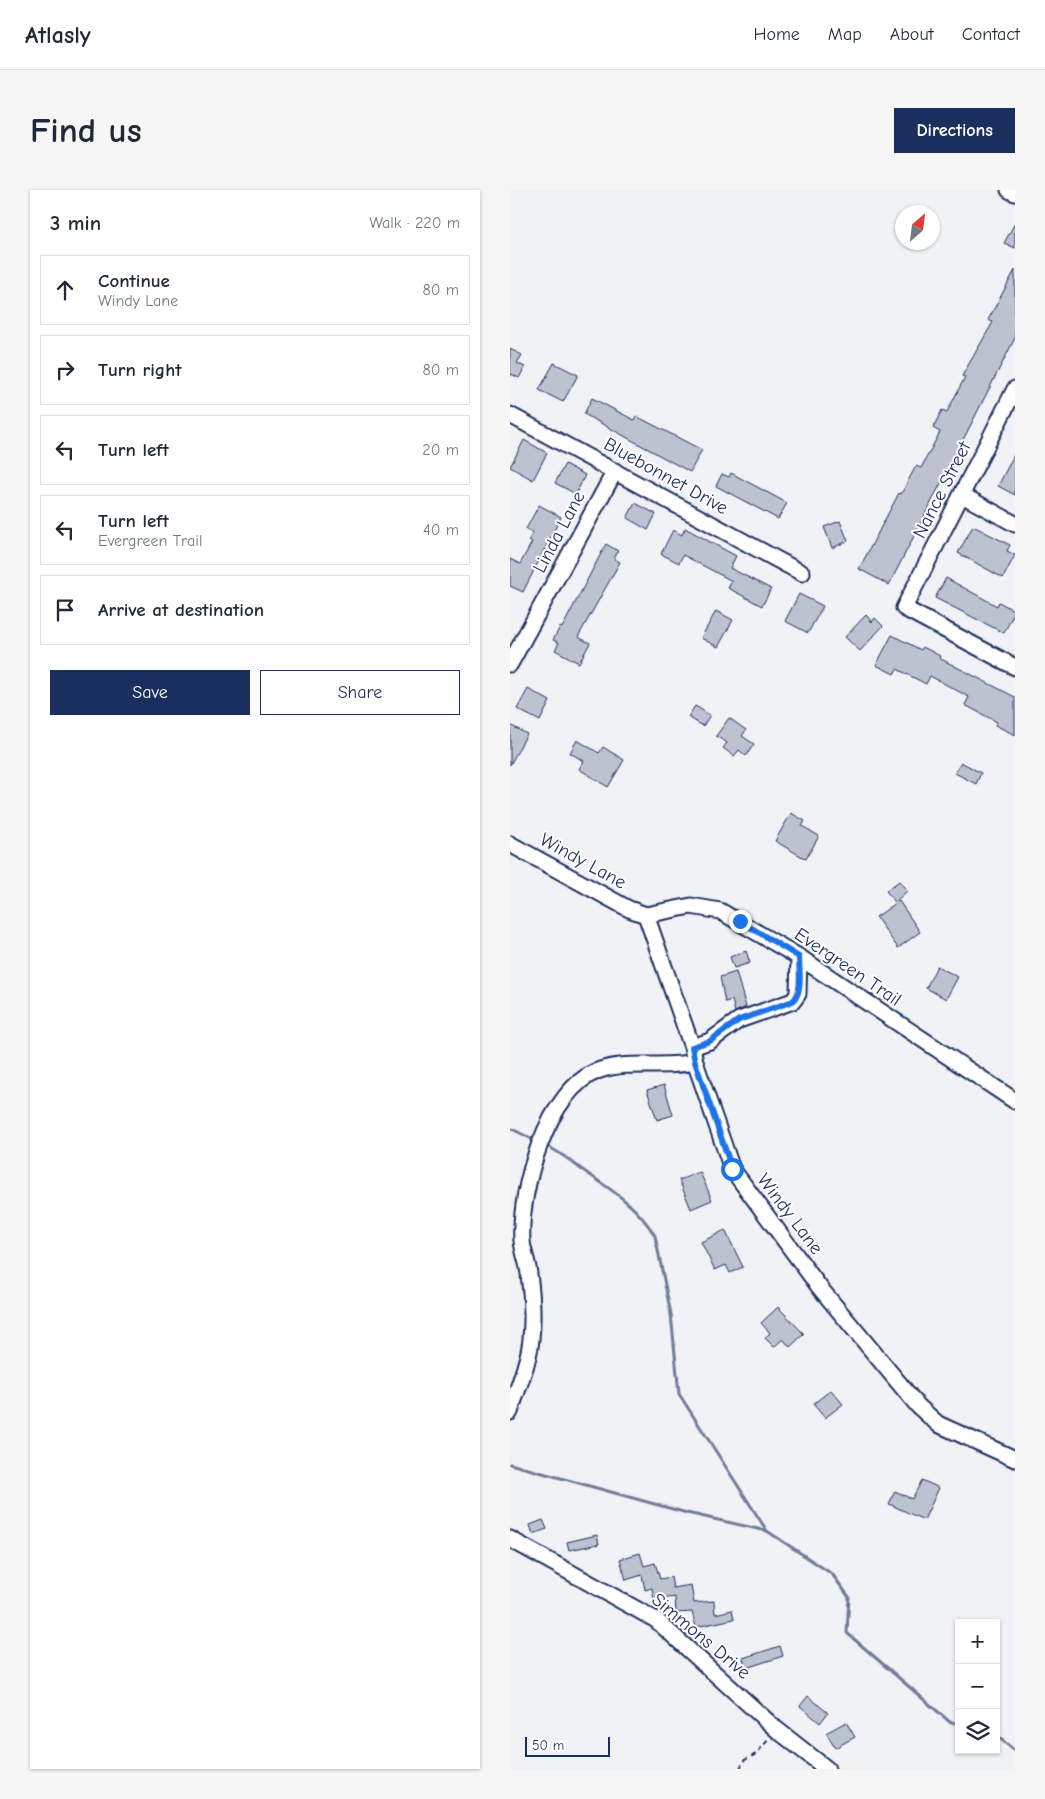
<!DOCTYPE html>
<html lang="en">
<head>
<meta charset="utf-8">
<style>
	body { margin:0; font-family:"Comic Neue",sans-serif; background:#f6f6f7; color:#1f2937 }
	.controls { position:absolute; right:15px; bottom:15px; display:grid; overflow:hidden; border-radius:0px; box-shadow:0 1px 4px #0004 }
	.controls button { width:45px; height:45px; display:grid; place-items:center; padding:0; border:0; border-bottom:1px solid #e0e1e3; background:#fff; color:#1f2937; font:25px sans-serif }
	.compass { position:absolute; left:385px; top:15px; width:45px; height:45px; border-radius:50%; background:#fff; box-shadow:0 1px 4px #0004; rotate:28deg }
	.scale { position:absolute; left:15px; bottom:12px; width:85px; box-sizing:border-box; padding-left:5px; border:2px solid #1b2f5e; border-top:0; font-size:14px; line-height:18px; white-space:nowrap; color:#1b2f5e; -webkit-text-stroke:4px #fff; paint-order:stroke }
	.stop { position:absolute; width:15px; height:15px; margin:-11px; border:4px solid #1a73e8; border-radius:50%; background:#fff }
	.stop.end { background:#1a73e8; border-color:#fff; box-shadow:0 1px 5px #0008 }
	.list { margin:0; padding:0; list-style:none }
	h2 { display:flex; justify-content:space-between; align-items:center; height:65px; margin:0; padding:0 20px; font-size:21px }
	h2 small { font-size:16px; font-weight:400; color:#747a83 }
	.list li { display:grid; grid-template-columns:32px 1fr auto; gap:15px; align-items:center; box-sizing:border-box; height:70px; margin:0 10px 10px; padding:0 10px; border:1px solid #e0e1e3; border-radius:0px }
	.list b { display:block; font-size:19px; white-space:nowrap }
	.list p { margin:0; font-size:16px; white-space:nowrap; color:#747a83 }
	.list em { font-size:16px; font-style:normal; color:#747a83 }
	.actions { display:flex; gap:10px; padding:15px 20px }
	.actions a { flex:1; padding:11px 0; border:1px solid #1b2f5e; border-radius:0px; text-align:center; font-size:18px; color:#1b2f5e }
	.actions .main { background:#1b2f5e; color:#fff }
	.icon { flex:none; width:28px; height:28px; fill:none; stroke:currentColor; stroke-width:2; stroke-linecap:round; stroke-linejoin:round }
	.map { position:relative; flex:none; width:505px; height:1579px; overflow:hidden; border-radius:0px }
	header { display:flex; align-items:center; gap:30px; box-sizing:border-box; height:70px; padding:0 25px; background:#fff; border-bottom:1px solid #e0e1e3 }
	header strong { font-size:24px }
	nav { display:flex; gap:28px; margin-inline-start:auto; font-size:18px }
	.intro { display:flex; align-items:center; justify-content:space-between; box-sizing:border-box; height:120px; padding:0 30px }
	h1 { margin:0; font-size:35px }
	.button { padding:12px 22px; border-radius:0px; background:#1b2f5e; color:#fff; font-size:18px; font-weight:700 }
	main { display:flex; gap:30px; padding:0 30px }
	aside { flex:1; background:#fff; border-radius:0px; box-shadow:0 1px 4px #0004 }
	.map>svg:first-child { display:block }
	.lines { fill:none; stroke-linecap:round; stroke-linejoin:round }
	.stream { stroke:#707c9a; stroke-width:3 }
	.building { fill:#bcc2d0; stroke:#1b2f5e }
	.minor-casing { stroke:#1b2f5e; stroke-width:19 }
	.path { stroke:#1b2f5e; stroke-width:2; stroke-dasharray:5 4; stroke-linecap:butt }
	.minor { stroke:#fff; stroke-width:15 }
	.route { stroke:#1a73e8; stroke-width:6 }
	.labels { text-anchor:middle; dominant-baseline:central; stroke-width:4; stroke-linejoin:round; paint-order:stroke }
	.street-label { font-size:19px; fill:#1b2f5e; stroke:#fff }
</style>
</head>
<body>
<header>
<strong>Atlasly</strong>
<nav><a>Home</a><a>Map</a><a>About</a><a>Contact</a></nav>
</header>
<div class="intro"><h1>Find us</h1><a class="button">Directions</a></div>
<main>
<aside>
<h2>3 min<small>Walk · 220 m</small></h2>
<ul class="list">
<li><svg class="icon" aria-label="ahead" viewBox="0 0 24 24"><path d="M12 20V5M6 11l6-6 6 6"/></svg><div><b>Continue</b><p>Windy Lane</p></div><em>80 m</em></li>
<li><svg class="icon" aria-label="right" viewBox="0 0 24 24"><path d="M7 20v-9h11M14 6l5 5-5 5"/></svg><div><b>Turn right</b></div><em>80 m</em></li>
<li><svg class="icon" aria-label="left" viewBox="0 0 24 24"><path d="M17 20v-9H6M10 6l-5 5 5 5"/></svg><div><b>Turn left</b></div><em>20 m</em></li>
<li><svg class="icon" aria-label="left" viewBox="0 0 24 24"><path d="M17 20v-9H6M10 6l-5 5 5 5"/></svg><div><b>Turn left</b><p>Evergreen Trail</p></div><em>40 m</em></li>
<li><svg class="icon" aria-label="arrive" viewBox="0 0 24 24"><path d="M6 21V4h12l-3 4 3 4H6"/></svg><div><b>Arrive at destination</b></div></li>
</ul>
<div class="actions"><a class="main">Save</a><a>Share</a></div>
</aside>
<div class="map">
<svg width="505" height="1579" viewBox="0 0 505 1579">
	<rect width="100%" height="100%" fill="#f1f2f5"/>
	<filter id="ink" filterUnits="userSpaceOnUse"><feTurbulence type="fractalNoise" baseFrequency=".02" numOctaves="2"/><feDisplacementMap in="SourceGraphic" scale="10" xChannelSelector="R" yChannelSelector="G"/><feConvolveMatrix kernelMatrix="1 2 1 2 8 2 1 2 1" color-interpolation-filters="sRGB"/></filter>
	<g filter="url(#ink)">
		<g class="lines">
			<!-- stream -->
			<path class="stream" d="M0 938 22 949
				M39 957C50 963 61 971 71 979 99 998 128 1016 145 1046L161 1124 169 1204 257 1341
				M0 1274 177 1323 257 1341 322 1384 339 1407 337 1443 441 1533H449
				M486 1545 505 1561"/>
		</g>
		<!-- building -->
		<path class="building" d="M505 33V58L494 53Z
			M505 80V148L379 395 349 379 389 303 391 304 406 276 411 278 430 242 423 238 432 220 437 222 455 187 452 186 483 132 478 130Z
			M0 159 12 165 7 173 15 177 9 188 1 184 0 187Z
			M44 173 68 185 53 212 29 200Z
			M82 208 124 230 126 226 192 260 180 282 74 224Z
			M14 250 37 263 23 290 0 277Z
			M505 263V305L488 296Z
			M55 274 75 285 66 304 45 293Z
			M221 283 277 313 268 329 206 296 212 284 219 287Z
			M125 313 146 324 138 340 117 328Z
			M29 315 51 327 13 402 0 396V369L10 374 22 352 19 350 23 342 16 339Z
			M330 331 338 351 322 358 314 337Z
			M463 336 500 355 497 361 505 365 493 388 448 363Z
			M175 338 226 366 220 378 261 399 252 416 218 398 222 391 173 365 169 373 151 364 163 340 172 345Z
			M96 354 108 361 104 369 110 372 68 447 80 453 69 473 45 460 49 453 43 450 50 437 52 438Z
			M436 388 487 416 489 412 505 421 494 443 425 408Z
			M289 404 313 416 298 443 275 431Z
			M206 421 223 430 208 457 191 448Z
			M356 425 362 432 365 428 373 436 350 461 335 447Z
			M382 445 411 460 413 457 430 466 429 468 505 507V545L485 535 487 532 455 515 459 507 420 486 416 494 387 479 384 484 366 475Z
			M18 499 40 511 30 531 7 519Z
			M185 516 200 525 193 536 178 527Z
			M219 528 236 540 232 546 244 554 236 566 229 560 224 566 213 558 217 553 206 546Z
			M0 535 17 544 0 575Z
			M67 550 89 563 93 557 114 570 98 597 69 579 74 571 60 563Z
			M451 572 471 583 466 594 445 583Z
			M281 623 295 631 292 636 309 646 296 669 265 651Z
			M389 691 397 701 385 712 376 701Z
			M389 711 410 742 388 758 366 727Z
			M236 761 240 773 224 778 220 767Z
			M427 776 448 787 436 809 416 798Z
			M226 782 236 817 225 822 222 810 215 812 210 787Z
			M154 895 163 925 147 930 137 900Z
			M190 982 202 1010 181 1019 169 990Z
			M215 1040 233 1077 220 1083 216 1075 205 1080 191 1052Z
			M268 1117 294 1144 280 1157 273 1149 264 1157 255 1148 260 1143 251 1133Z
			M321 1200 333 1214 315 1228 303 1214Z
			M412 1290 429 1298 414 1330 379 1314 385 1301 402 1309Z
			M33 1330 37 1339 23 1344 20 1335Z
			M87 1345 89 1354 59 1360 57 1352Z
			M130 1363 134 1376 145 1373 150 1389 161 1387 163 1398 181 1395 184 1413 204 1411 205 1424 222 1420 224 1429 186 1437 182 1422 166 1423 165 1407 144 1410 142 1398 135 1400 132 1385 116 1390 110 1369Z
			M270 1456 273 1466 236 1478 233 1468Z
			M298 1506 318 1523 310 1533 290 1516Z
			M336 1532 345 1547 325 1558 316 1543Z"/>
		<g class="lines">
			<defs>
				<path id="minor" d="M499 0 505 3
					M505 199 394 418 505 477
					M0 225 292 383
					M452 305 505 334
					M0 474 105 281
					M0 654 119 719 136 725 182 857 185 872 222 979 310 1098 408 1216 428 1234 505 1269
					M136 725 181 716 210 721 289 767 505 911
					M182 857 200 851 229 830 283 811 288 804 289 767
					M0 1222C7 1199 19 1173 21 1149 23 1128 22 1105 19 1084 18 1073 13 1062 12 1051 9 1001 37 898 90 880 120 870 154 879 185 872
					M0 1349 146 1430 266 1539 317 1579"/>
			</defs>
			<!-- minor casing -->
			<use href="#minor" class="minor-casing"/>
			<!-- path -->
			<path class="path" d="M230 1579 233 1571 246 1564 259 1549"/>
			<!-- minor -->
			<use href="#minor" class="minor"/>
		</g>
	</g>
	<g class="lines" filter="url(#ink)">
		<!-- route -->
		<path class="route" d="M222 979 185 872 182 857 200 851 229 830 283 811C293 802 289 780 289 767L230 731"/>
	</g>
	<g class="labels">
		<!-- street labels -->
		<g class="street-label">
			<text transform="translate(156 286) rotate(29)">Bluebonnet Drive</text>
			<text transform="translate(432 300) rotate(-63)">Nance Street</text>
			<text transform="translate(49 342) rotate(-62)">Linda Lane</text>
			<text transform="translate(73 671) rotate(29)">Windy Lane</text>
			<text transform="translate(338 777) rotate(34)">Evergreen Trail</text>
			<text transform="translate(280 1024) rotate(53)">Windy Lane</text>
			<text transform="translate(191 1446) rotate(40)">Simmons Drive</text>
		</g>
	</g>
</svg>
<div class="controls">
<button>+</button>
<button>−</button>
<button><svg class="icon" aria-label="layers" viewBox="0 0 24 24"><path d="M12 4l9 5-9 5-9-5zM3 14l9 5 9-5"/></svg></button>
</div>
<svg class="compass" viewBox="-18 -18 36 36"><path d="M0-13l5 13h-10z" fill="#e53935"/><path d="M0 13l5-13h-10z" fill="#747a83"/></svg>
<div class="scale">50 m</div>
<div class="stop" style="left:222px;top:979px"></div>
<div class="stop end" style="left:230px;top:731px"></div>
</div>
</main>
</body>
</html>
